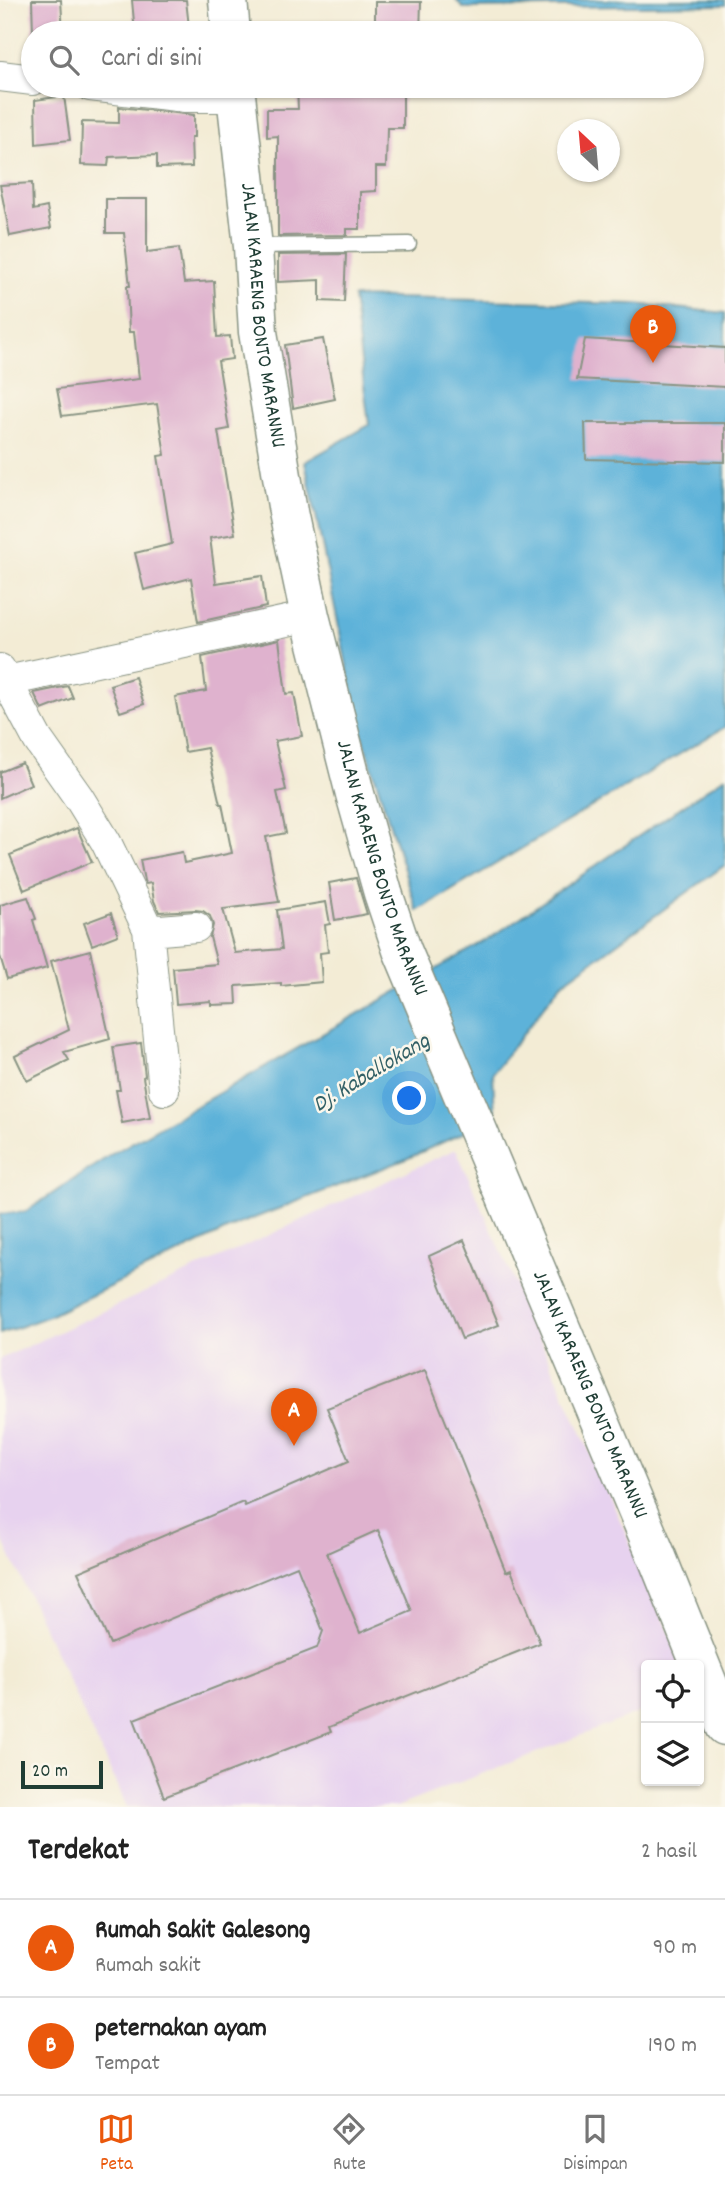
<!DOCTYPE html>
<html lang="id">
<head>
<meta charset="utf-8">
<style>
	body { margin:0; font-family:Dekko,sans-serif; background:#f2f2f2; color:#222 }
	.controls { position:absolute; right:21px; bottom:21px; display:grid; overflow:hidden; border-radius:7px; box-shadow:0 2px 5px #0004 }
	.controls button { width:63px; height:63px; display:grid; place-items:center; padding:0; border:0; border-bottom:2px solid #e0e0e0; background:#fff; color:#222; font:35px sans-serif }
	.compass { position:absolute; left:557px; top:119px; width:63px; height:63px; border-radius:50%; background:#fff; box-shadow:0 2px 5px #0004; rotate:334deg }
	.scale { position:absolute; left:21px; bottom:18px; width:82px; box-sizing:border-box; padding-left:7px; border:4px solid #1f3d34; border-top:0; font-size:19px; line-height:24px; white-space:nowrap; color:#1f3d34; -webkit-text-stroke:5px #fbf7ec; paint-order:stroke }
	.you { position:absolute; left:410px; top:1099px; width:24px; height:24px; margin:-18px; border:5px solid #fff; border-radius:50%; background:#1a73e8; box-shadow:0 0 0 10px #1a73e833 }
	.badge { display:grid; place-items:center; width:46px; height:46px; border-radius:50%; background:#ea580c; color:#fff; font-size:23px; font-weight:700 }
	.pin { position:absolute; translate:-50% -58px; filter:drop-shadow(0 2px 4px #0008) }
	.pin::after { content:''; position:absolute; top:37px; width:24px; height:21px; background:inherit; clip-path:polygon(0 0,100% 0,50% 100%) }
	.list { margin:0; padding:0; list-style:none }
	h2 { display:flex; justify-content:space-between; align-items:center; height:91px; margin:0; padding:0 28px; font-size:30px }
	h2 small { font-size:23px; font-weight:400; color:#767676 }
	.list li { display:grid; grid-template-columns:46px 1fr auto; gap:21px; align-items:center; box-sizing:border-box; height:98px; padding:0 28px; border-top:2px solid #e0e0e0 }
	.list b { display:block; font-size:26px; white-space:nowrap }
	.list p { margin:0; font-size:23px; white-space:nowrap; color:#767676 }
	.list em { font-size:23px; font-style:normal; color:#767676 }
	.icon { flex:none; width:38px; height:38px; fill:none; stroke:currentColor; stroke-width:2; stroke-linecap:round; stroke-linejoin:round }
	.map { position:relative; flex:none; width:725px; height:1807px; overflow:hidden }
	.search { position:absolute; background:#fff; box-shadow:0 2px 5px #0004; left:21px; right:21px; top:21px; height:77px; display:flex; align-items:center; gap:18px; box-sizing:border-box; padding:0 24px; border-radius:38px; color:#767676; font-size:26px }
	.sheet { height:287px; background:#fff }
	nav { display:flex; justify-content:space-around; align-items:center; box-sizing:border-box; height:98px; border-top:2px solid #e0e0e0; background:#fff; font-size:19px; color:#767676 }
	nav a { display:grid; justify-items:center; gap:4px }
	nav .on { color:#ea580c }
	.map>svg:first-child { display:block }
	.built { fill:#e7d2ef }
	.water { fill:#5db2d9; stroke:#3e7886; stroke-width:2 }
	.building { fill:#dfb2ce; fill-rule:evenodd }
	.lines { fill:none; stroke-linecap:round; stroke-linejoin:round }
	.service-casing { stroke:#899484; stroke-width:17 }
	.minor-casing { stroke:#899484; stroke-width:32 }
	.primary-casing { stroke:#899484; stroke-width:41 }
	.service { stroke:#fff; stroke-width:14 }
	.minor { stroke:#fff; stroke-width:30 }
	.primary { stroke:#fff; stroke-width:38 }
	.labels { text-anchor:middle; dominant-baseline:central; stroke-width:5; stroke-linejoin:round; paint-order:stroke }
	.street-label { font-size:21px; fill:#1f3d34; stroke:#fbf7ec }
	.water-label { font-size:23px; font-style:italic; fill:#326066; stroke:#fbf7ec }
</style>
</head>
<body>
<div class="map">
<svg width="725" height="1807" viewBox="0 0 725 1807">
	<rect width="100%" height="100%" fill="#fbf7ec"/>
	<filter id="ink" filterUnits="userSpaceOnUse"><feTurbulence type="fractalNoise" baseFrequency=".0143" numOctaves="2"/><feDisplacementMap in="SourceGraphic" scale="14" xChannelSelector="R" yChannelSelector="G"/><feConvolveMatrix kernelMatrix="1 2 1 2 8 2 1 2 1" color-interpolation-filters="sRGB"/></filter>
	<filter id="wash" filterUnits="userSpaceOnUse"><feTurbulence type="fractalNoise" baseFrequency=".00686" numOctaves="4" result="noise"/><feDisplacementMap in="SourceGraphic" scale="28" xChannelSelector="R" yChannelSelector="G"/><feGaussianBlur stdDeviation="1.57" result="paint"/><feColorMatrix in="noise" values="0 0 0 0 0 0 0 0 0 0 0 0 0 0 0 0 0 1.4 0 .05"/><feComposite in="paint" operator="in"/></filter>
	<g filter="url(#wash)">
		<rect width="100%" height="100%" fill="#f3ecd5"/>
		<!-- built -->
		<path class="built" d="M456 1149 684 1665H646V1710L396 1807H127L0 1533V1359Z"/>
		<!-- water -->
		<path class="water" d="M456 0H725V5L463 8Z
			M353 297 635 304 725 313V727L417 911 359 725 305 462 369 425Z
			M725 777V865L561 984 493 1073 495 1118 404 1160 239 1224 49 1316 0 1334V1214L25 1212 112 1154 489 939Z"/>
		<g id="blocks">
			<!-- building -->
			<path class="building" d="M32 0H61L63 33H33Z
				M132 0H186L189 27 135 33Z
				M375 2H421L420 33H375Z
				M297 86H403V128H387L386 167H376V191L360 192V229H347V235L278 236V136L267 137V109H298Z
				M64 96 70 140 36 144 35 100Z
				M119 107 194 115V137H191L192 167 157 168V155L109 157 108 166 81 165 82 122 119 123Z
				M32 183 33 210 47 207 51 228 10 236 0 185Z
				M106 199H147V252L179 248 184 283 214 281 217 337 230 336 232 359 218 361 229 429 218 431 235 534 210 538 216 583 262 576 266 607 198 622 191 578 144 590 135 553 172 544 158 456 165 455 157 404 62 416 57 389 139 379 134 332H129L127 286H130L124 233H106Z
				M346 254 344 302 320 301V280L278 282V255Z
				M323 339 335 399 293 408 285 345Z
				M585 339 725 348V387L577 379Z
				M585 423H725V462L586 459Z
				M279 640 286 694 294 693 302 736 275 741 286 790 277 792 286 833 266 837 279 902 223 909 235 953 282 949 277 910 326 902 330 924 325 925 328 952 320 953 322 982 281 986V983L236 986 237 1004 211 1005V1001L176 1004 173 968 217 964 210 937 213 925 210 916 203 911 195 910 159 912 154 901 151 883 146 884 144 881 140 860 182 852 184 863 232 853 222 804H220L207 748 185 752 175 697 206 691 202 657Z
				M135 677 144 704 120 712 110 685Z
				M68 686 73 698 42 710 34 693Z
				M22 763 31 784 0 798V772Z
				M77 828 92 862 24 890 10 855Z
				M356 878 367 914 335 920 329 883Z
				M28 897 36 919 33 920 47 968 7 979 0 956V905Z
				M111 913 118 935 92 945 84 923Z
				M90 950 110 1039 64 1052 69 1060 27 1081 15 1056 69 1030 51 961Z
				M141 1043 145 1076 143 1077 150 1118 122 1123 116 1090H120L113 1047Z
				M464 1240 499 1325 462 1339 429 1256Z
				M425 1370 506 1572 511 1570 540 1643 329 1727 331 1732 164 1797 134 1719 317 1648 323 1631 297 1566 110 1644 78 1572 243 1502 245 1506 349 1461 327 1408ZM378 1530 412 1611 360 1633 327 1553Z"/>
		</g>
	</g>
	<g filter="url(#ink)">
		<use href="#blocks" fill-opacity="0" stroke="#899484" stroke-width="2"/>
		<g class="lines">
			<defs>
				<path id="service" d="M254 246 409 244"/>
				<path id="minor" d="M0 76 33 80
					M90 86 185 97H235
					M0 669 38 740 79 798 106 842 148 929 161 930 196 927
					M7 681 310 616
					M148 929 164 1090"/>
				<g id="primary">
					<path d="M228 0 231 33"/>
					<path id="s1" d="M235 86 253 247 258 332 288 512 310 616 355 794 383 893 402 950 657 1557 725 1726"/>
				</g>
			</defs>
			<!-- service casing -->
			<use href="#service" class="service-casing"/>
			<!-- minor casing -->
			<use href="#minor" class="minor-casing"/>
			<!-- primary casing -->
			<use href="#primary" class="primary-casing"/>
			<!-- service -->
			<use href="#service" class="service"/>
			<!-- minor -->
			<use href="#minor" class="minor"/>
			<!-- primary -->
			<use href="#primary" class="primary"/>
		</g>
	</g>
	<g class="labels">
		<!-- street labels -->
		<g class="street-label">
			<text stroke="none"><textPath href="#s1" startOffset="231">JALAN KARAENG BONTO MARANNU</textPath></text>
			<text stroke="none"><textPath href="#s1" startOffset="798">JALAN KARAENG BONTO MARANNU</textPath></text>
			<text stroke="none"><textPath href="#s1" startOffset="1365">JALAN KARAENG BONTO MARANNU</textPath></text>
		</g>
		<!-- water labels -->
		<g class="water-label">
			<text transform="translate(372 1074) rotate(-31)">Dj. Kaballokang</text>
		</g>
	</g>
</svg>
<div class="controls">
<button><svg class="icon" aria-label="locate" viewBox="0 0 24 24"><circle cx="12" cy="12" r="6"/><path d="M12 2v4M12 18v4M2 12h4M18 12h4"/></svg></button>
<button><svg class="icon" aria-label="layers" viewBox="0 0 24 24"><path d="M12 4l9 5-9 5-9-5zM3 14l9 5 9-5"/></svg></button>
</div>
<svg class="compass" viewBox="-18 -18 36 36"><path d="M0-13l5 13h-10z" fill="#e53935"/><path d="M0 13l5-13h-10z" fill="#767676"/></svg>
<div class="scale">20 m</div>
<div class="you"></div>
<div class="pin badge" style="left:294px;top:1446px">A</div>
<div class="pin badge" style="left:653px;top:363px">B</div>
<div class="search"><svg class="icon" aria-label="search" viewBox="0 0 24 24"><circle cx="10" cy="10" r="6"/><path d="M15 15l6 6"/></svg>Cari di sini</div>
</div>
<section class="sheet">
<h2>Terdekat<small>2 hasil</small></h2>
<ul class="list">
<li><span class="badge">A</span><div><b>Rumah Sakit Galesong</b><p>Rumah sakit</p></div><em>90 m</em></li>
<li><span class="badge">B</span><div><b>peternakan ayam</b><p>Tempat</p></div><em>190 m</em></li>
</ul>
</section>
<nav>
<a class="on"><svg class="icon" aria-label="map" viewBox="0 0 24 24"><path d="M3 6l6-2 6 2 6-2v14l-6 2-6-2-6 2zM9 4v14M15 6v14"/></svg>Peta</a>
<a><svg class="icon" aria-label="directions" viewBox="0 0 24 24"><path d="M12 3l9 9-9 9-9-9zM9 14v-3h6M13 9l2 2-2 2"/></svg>Rute</a>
<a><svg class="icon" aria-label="saved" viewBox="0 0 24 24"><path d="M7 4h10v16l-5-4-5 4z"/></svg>Disimpan</a>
</nav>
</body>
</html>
